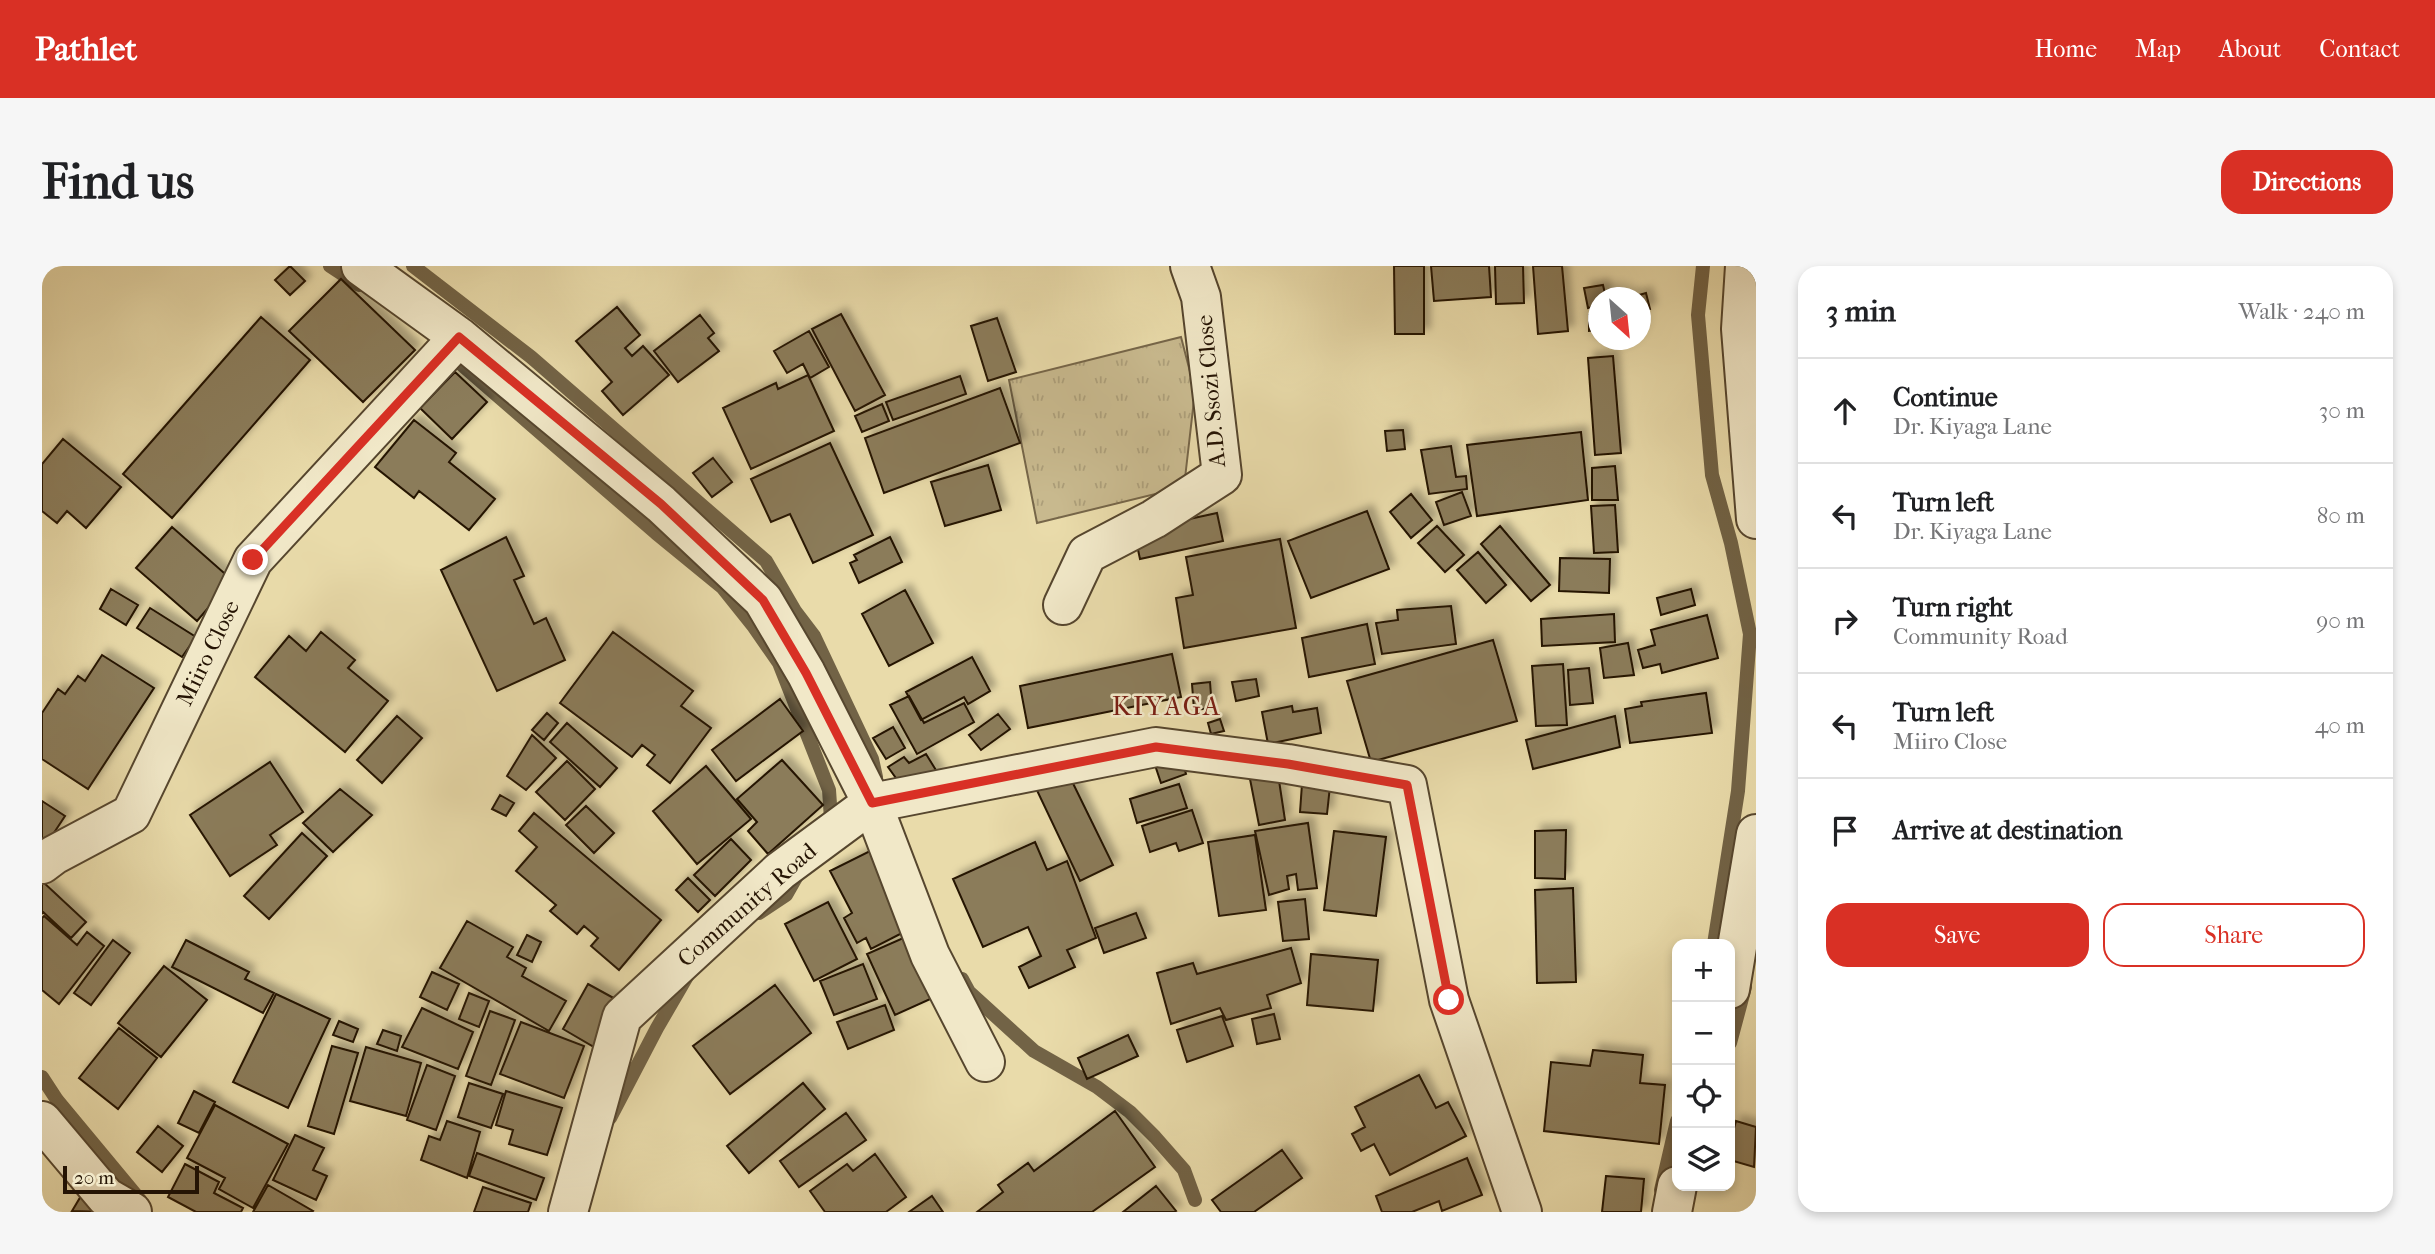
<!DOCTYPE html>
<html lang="en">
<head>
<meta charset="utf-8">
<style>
	body { margin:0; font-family:"IM FELL French Canon",serif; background:#f6f6f6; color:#202124 }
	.controls { position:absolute; right:21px; bottom:21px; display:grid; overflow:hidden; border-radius:14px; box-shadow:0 4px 10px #0003 }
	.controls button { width:63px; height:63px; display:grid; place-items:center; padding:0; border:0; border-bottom:2px solid #e0e0e0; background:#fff; color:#202124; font:35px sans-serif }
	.compass { position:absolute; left:1546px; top:21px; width:63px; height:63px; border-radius:50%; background:#fff; box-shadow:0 4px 10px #0003; rotate:153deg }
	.scale { position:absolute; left:21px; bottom:18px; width:136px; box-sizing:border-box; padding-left:7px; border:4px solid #251404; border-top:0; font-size:19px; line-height:24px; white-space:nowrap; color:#251404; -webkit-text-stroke:5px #f1e8c8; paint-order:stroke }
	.stop { position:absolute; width:21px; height:21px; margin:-16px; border:5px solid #d93025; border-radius:50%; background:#fff }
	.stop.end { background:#d93025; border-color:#fff; box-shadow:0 2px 7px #0008 }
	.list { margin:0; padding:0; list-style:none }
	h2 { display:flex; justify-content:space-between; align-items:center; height:91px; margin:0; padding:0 28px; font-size:30px }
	h2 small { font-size:23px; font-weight:400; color:#757577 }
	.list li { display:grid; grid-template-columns:46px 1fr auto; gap:21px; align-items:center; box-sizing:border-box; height:105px; padding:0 28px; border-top:2px solid #e0e0e0 }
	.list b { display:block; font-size:26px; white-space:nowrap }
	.list p { margin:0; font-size:23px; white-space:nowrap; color:#757577 }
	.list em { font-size:23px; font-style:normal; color:#757577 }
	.actions { display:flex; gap:14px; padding:21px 28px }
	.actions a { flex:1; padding:16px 0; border:2px solid #d93025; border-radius:21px; text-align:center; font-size:24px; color:#d93025 }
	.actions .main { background:#d93025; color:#fff }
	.icon { flex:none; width:38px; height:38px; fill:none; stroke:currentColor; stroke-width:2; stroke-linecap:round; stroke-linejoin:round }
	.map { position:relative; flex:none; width:1714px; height:946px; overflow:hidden; border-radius:21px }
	header { display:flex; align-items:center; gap:42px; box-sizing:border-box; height:98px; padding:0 35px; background:#d93025; color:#fff }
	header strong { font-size:33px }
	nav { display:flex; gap:38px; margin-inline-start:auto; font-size:24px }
	.intro { display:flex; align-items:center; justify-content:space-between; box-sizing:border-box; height:168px; padding:0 42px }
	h1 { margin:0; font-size:49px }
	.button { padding:18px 32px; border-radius:21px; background:#d93025; color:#fff; font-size:24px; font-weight:700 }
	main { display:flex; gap:42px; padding:0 42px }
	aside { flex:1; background:#fff; border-radius:21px; box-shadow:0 4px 10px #0003 }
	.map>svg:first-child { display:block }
	.grass { fill:url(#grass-tufts); stroke:#766649; stroke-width:2 }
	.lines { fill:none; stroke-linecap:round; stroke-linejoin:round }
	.stream { stroke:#726346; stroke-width:14 }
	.building { fill:#8b7b5a; stroke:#251404; stroke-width:2; filter:url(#shadow) }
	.minor-casing { stroke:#56462e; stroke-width:42 }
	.minor { stroke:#f1e8c8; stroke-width:38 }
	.route { stroke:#d93025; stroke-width:9 }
	.labels { text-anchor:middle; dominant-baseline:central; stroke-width:5; stroke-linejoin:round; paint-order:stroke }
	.street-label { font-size:23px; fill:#251404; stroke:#f1e8c8 }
	.quarter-label { font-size:26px; letter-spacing:2px; fill:#7a1f14; stroke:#f1e8c8 }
</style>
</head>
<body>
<header>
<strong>Pathlet</strong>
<nav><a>Home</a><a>Map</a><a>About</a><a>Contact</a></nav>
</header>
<div class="intro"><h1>Find us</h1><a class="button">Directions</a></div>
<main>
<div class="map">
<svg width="1714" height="946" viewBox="0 0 1714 946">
	<defs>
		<pattern id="grass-tufts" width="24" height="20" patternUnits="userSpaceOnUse" patternTransform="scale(1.75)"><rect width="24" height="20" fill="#c8b98e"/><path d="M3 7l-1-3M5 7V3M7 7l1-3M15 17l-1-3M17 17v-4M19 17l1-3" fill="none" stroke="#ac9e79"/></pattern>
		<filter id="shadow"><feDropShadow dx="6" dy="-6" stdDeviation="3.5" flood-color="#0004"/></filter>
	</defs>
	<rect width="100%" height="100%" fill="#e9dbaa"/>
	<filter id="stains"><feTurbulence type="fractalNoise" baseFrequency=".00286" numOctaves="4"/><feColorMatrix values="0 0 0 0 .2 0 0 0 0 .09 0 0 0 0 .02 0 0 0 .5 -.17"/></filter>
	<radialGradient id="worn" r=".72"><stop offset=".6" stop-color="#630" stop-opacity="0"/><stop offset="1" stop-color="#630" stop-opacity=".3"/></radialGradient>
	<!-- grass -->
	<path class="grass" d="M1139 71 1153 125 1142 221 995 257 967 114Z"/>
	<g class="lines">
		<!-- stream -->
		<path class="stream" d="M288 0 317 19
			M371 0 489 91 724 295 753 345 772 370 830 493 834 511
			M1661 0 1656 49 1670 209 1689 277 1708 368 1696 525 1672 678
			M405 86 614 267 680 321 712 361 737 397 787 524 789 553 784 560
			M717 647 744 629 756 608
			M920 713 927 726 992 785 1055 821 1088 846 1113 871 1142 904 1153 934
			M1688 777 1703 721
			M0 811 15 834 98 934
			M568 852 615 762 647 707
			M1619 924 1635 855"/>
	</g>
	<!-- building -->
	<path class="building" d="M248 0 263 15 248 29 233 14Z
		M1352 0H1382V68H1353Z
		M1389 0H1447L1449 31 1392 35Z
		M1453 0H1481L1482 37 1454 38Z
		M1491 0H1520L1526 65 1496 68Z
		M299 13 373 84 321 136 247 65Z
		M1561 19 1564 32H1556V40L1546 42 1542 22Z
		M1604 27 1608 43 1598 46V32H1586Z
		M575 41 598 69 583 82 590 90 601 80 627 109 581 149 560 125 570 116 534 75Z
		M799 48 843 129 813 145 770 63Z
		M1556 48V64L1547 65V49Z
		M658 49 672 67 666 72 677 85 636 116 612 85Z
		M219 51 268 94 130 252 81 208Z
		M955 52 974 106 946 115 929 60Z
		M767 65 787 101 768 112 761 98 745 107 732 85Z
		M1571 90 1579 187 1553 189 1546 92Z
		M413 106 445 136 410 173 378 142Z
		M766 109 792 165 709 203 681 142 734 117 736 123Z
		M918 110 924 128 851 154 844 136Z
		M958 122 978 177 842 227 823 172Z
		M840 138 847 155 820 166 813 150Z
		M372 154 414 187 407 196 453 233 427 264 377 225 372 232 333 201Z
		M1361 164 1363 183 1345 185 1343 165Z
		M1539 166 1546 234 1435 250 1425 179Z
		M21 173 79 221 44 262 25 245 15 257 0 245V198Z
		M788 177 831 269 771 297 748 248 729 256 709 213Z
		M1409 180 1414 211 1424 210 1425 223 1387 228 1379 184Z
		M671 192 690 216 670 231 651 207Z
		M946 199 959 244 903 260 889 216Z
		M1573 200 1576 234H1550V202Z
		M1420 226 1429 250 1402 259 1394 236Z
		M1369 228 1390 254 1369 272 1348 246Z
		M1573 239 1576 286 1552 287 1549 240Z
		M1325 245 1347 303 1269 332 1246 275Z
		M1175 247 1181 275 1098 293 1092 265Z
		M1395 260 1422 289 1403 306 1376 277Z
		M1458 260 1508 319 1489 335 1439 278Z
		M130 261 190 314 155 355 94 302Z
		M464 271 482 310 472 314 492 358 504 352 523 394 455 425 399 304Z
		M848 271 860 296 817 317 808 297 815 294 812 289Z
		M1238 273 1254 362 1142 382 1134 332 1151 329 1144 291Z
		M1436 286 1464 319 1444 337 1415 304Z
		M1518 292 1568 293 1567 327 1517 325Z
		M69 323 96 339 84 359 58 343Z
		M1649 323 1653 339 1619 349 1615 332Z
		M863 324 891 377 847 400 820 348Z
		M1409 340 1414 378 1340 388 1334 357 1356 354 1355 344Z
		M108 342 154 371 140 391 95 362Z
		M1572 348 1573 376 1500 380 1499 353Z
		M1665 349 1676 392 1620 407 1618 398 1601 402 1596 384 1613 379 1609 364Z
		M1325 358 1333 398 1267 411 1260 372Z
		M279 366 313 394 306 402 346 435 303 486 213 411 247 370 264 385Z
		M571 366 651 425 639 440 669 462 628 517 605 499 613 489 600 479 590 491 518 437Z
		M1451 374 1475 455 1329 496 1305 415Z
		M1586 377 1592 409 1562 412 1558 382Z
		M1130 388 1139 431 986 462 978 420Z
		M60 389 112 422 46 523 0 493V447L16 423 23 428 36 410 43 415Z
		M930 391 948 425 926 438 922 431 879 454 864 426Z
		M1521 398 1525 459 1494 460 1490 400Z
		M1547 402 1551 437 1528 439 1526 404Z
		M1214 413 1217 430 1194 435 1190 416Z
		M1168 416 1170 442 1152 444 1150 418Z
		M1664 427 1670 467 1588 477 1583 443 1600 440 1599 436Z
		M867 430 882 457 922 437 932 456 875 488 848 439Z
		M738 433 761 465 694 515 670 484Z
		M1250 440 1251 446 1275 442 1279 467 1226 478 1220 446Z
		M505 447 516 457 502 474 490 464Z
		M956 448 968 463 939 484 927 469Z
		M355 450 380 472 340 517 315 494Z
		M1573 450 1578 481 1491 503 1484 474Z
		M1178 453 1182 465 1169 468 1166 457Z
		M525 457 575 502 558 521 508 476Z
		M851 461 863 482 844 493 831 472Z
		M490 469 514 492 484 524 465 510Z
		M1138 487 1144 508 1119 517 1112 496Z
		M884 488 897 509 864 526 846 501 862 491 867 497Z
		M740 494 781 539 726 588 706 565 715 556 695 533Z
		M525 495 553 523 523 554 494 526Z
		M228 496 261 546 228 569 235 579 188 610 148 549Z
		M664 500 709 553 655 598 611 545Z
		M1023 501 1071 599 1038 615 991 516Z
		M1236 508 1243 554 1217 559 1208 513Z
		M1137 518 1145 542 1095 557 1088 533Z
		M1260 518 1288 520 1285 548 1258 546Z
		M298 523 330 549 291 586 261 557Z
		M458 529 472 537 464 550 450 543Z
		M0 535 23 550 0 585Z
		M544 540 572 567 552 587 524 559Z
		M1150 544 1161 577 1137 585 1134 577 1108 586 1100 560Z
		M492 547 619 654 577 704 549 680 556 672 542 660 535 668 508 645 514 639 474 605 495 581 477 565Z
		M1266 557 1275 622 1256 624 1254 608 1245 610 1247 623 1227 629 1213 565Z
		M1524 564 1523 613 1493 612V565Z
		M1292 565 1344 571 1334 650 1282 644Z
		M260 567 285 590 227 653 202 630Z
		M1213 569 1224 644 1177 650 1166 576Z
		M689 573 709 594 673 630 652 609Z
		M993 576 1005 604 1025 595 1054 672 1025 684 1033 701 987 722 977 701 999 690 986 661 941 681 911 613Z
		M828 585 868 663 829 683 824 672 815 677 802 652 810 647 788 605Z
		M646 612 668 634 656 646 634 624Z
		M0 615 44 656 29 672 1 646 0 648Z
		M1531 622 1534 716 1495 717 1493 624Z
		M1263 633 1267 673 1241 675 1236 636Z
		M786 636 815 693 772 715 743 658Z
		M1094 647 1104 672 1062 687 1053 662Z
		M2 650 35 679 45 666 62 680 17 738 0 724V652Z
		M425 655 471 681 465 691 484 702 480 710 524 735 507 765 398 702Z
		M485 669 499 676 490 696 475 689Z
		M868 669 895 730 853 749 825 688Z
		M71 674 88 687 49 739 32 727Z
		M144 674 207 706 203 713 232 727 221 747 130 701Z
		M1249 682 1259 717 1225 729 1229 742 1184 754 1178 742 1129 758 1115 707 1151 697 1155 708Z
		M1269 688 1336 694 1331 745 1265 739Z
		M821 698 835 733 792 749 778 715Z
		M122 700 165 734 119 791 76 757Z
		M390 706 417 718 405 744 378 731Z
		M546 718 577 735 552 781 521 763Z
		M733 719 769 767 688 828 651 780Z
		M427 727 447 735 437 761 417 753Z
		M234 728 288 753 246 842 191 816Z
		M843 739 852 764 806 783 795 756Z
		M380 742 431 766 416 803 360 781Z
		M448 745 473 754 449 819 424 810Z
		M1232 748 1238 773 1215 778 1210 753Z
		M1180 750 1191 780 1145 796 1135 764Z
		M297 755 316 763 311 776 291 769Z
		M479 756 542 780 522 832 458 808Z
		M77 762 115 792 76 843 37 812Z
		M341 764 359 770 355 785 335 778Z
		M1086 769 1096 790 1045 813 1036 792Z
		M290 780 316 787 292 868 266 860Z
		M324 781 379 797 364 850 308 835Z
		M1551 784 1601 789 1598 817 1623 819 1617 878 1502 865 1509 796 1548 800Z
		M385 799 413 810 394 864 365 854Z
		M1377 809 1394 842 1406 836 1424 870 1348 909 1332 878 1319 885 1310 868 1323 861 1313 841Z
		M427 817 461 828 449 862 416 851Z
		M761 817 783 843 707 907 685 880Z
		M152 825 173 836 157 867 136 857Z
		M464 825 520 842 505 889 467 878 471 864 454 859Z
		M173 839 246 878 211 942 177 923 183 912 145 892Z
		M1073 845 1113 901 1050 946H935L961 926 956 919 986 897 992 905Z
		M804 847 824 874 757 921 738 895Z
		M405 855 438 866 425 912 379 894 387 870 398 874Z
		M1694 855 1714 861 1712 901 1688 894V877Z
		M116 860 141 880 120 906 95 886Z
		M253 869 282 882 271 904 285 910 274 934 231 914Z
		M1240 884 1260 912 1212 946H1179L1170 934Z
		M435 887 502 912 494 934 427 910Z
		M833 888 864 931 844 946H783L768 925 805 898 811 905Z
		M1425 892 1440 929 1400 945 1397 935 1370 946H1340L1334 930Z
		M143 898 177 916 172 927 201 942 199 946H154L126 931Z
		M1564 910 1602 913 1599 946H1560Z
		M226 919 271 945 270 946H211Z
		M1114 920 1134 945 1132 946H1081Z
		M441 921 489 937 486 946H432Z
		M39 930 64 946 30 945Z
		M890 930 901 946H867Z"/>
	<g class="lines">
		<defs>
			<path id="minor" d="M319 0 417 71 619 238 721 334 764 407 830 537 738 605 580 751 526 946
				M1703 0 1699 63 1714 253
				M1021 339 1045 288 1112 253 1180 209 1159 31 1148 0
				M0 598 12 589 89 548 211 294 417 71
				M1688 723 1714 568
				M943 796 888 689 830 537 1114 481 1246 498 1365 519 1407 734 1480 946
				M0 855 64 931 90 946
				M1630 946 1635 920"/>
		</defs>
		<!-- minor casing -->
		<use href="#minor" class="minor-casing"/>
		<!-- minor -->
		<use href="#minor" class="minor"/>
	</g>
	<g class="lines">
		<!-- route -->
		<path class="route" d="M211 294 417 71 619 238 721 334 764 407 830 537 1114 481 1246 498 1365 519 1407 734"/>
	</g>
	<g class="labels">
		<!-- street labels -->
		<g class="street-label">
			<text transform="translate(1169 125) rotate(-95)">A.D. Ssozi Close</text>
			<text transform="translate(166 387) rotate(-64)">Miiro Close</text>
			<text transform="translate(705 639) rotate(-41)">Community Road</text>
		</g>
		<!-- quarter labels -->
		<g class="quarter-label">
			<text x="1125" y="440">KIYAGA</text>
		</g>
	</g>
	<rect width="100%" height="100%" filter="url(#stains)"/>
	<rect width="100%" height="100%" fill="url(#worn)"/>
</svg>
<div class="controls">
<button>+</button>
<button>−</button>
<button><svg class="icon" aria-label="locate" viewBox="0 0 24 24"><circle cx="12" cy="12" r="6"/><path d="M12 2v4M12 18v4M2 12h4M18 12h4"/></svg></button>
<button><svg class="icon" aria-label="layers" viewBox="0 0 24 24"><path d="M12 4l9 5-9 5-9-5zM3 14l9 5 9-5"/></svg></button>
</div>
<svg class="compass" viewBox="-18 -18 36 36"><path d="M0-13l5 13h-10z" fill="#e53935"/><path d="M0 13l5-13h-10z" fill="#757577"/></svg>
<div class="scale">20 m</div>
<div class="stop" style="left:1407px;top:734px"></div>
<div class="stop end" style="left:211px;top:294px"></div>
</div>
<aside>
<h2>3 min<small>Walk · 240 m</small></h2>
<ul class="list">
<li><svg class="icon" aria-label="ahead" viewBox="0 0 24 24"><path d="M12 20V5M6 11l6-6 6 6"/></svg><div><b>Continue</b><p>Dr. Kiyaga Lane</p></div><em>30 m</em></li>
<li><svg class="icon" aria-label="left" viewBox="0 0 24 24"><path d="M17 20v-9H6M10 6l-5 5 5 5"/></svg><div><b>Turn left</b><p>Dr. Kiyaga Lane</p></div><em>80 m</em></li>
<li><svg class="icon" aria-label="right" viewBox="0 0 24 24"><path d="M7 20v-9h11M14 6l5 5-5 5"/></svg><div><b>Turn right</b><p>Community Road</p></div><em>90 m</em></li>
<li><svg class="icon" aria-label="left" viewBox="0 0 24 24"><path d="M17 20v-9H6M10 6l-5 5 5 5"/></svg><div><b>Turn left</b><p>Miiro Close</p></div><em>40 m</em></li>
<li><svg class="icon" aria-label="arrive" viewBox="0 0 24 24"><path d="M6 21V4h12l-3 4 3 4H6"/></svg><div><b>Arrive at destination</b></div></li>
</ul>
<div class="actions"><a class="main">Save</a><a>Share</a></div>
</aside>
</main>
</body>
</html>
